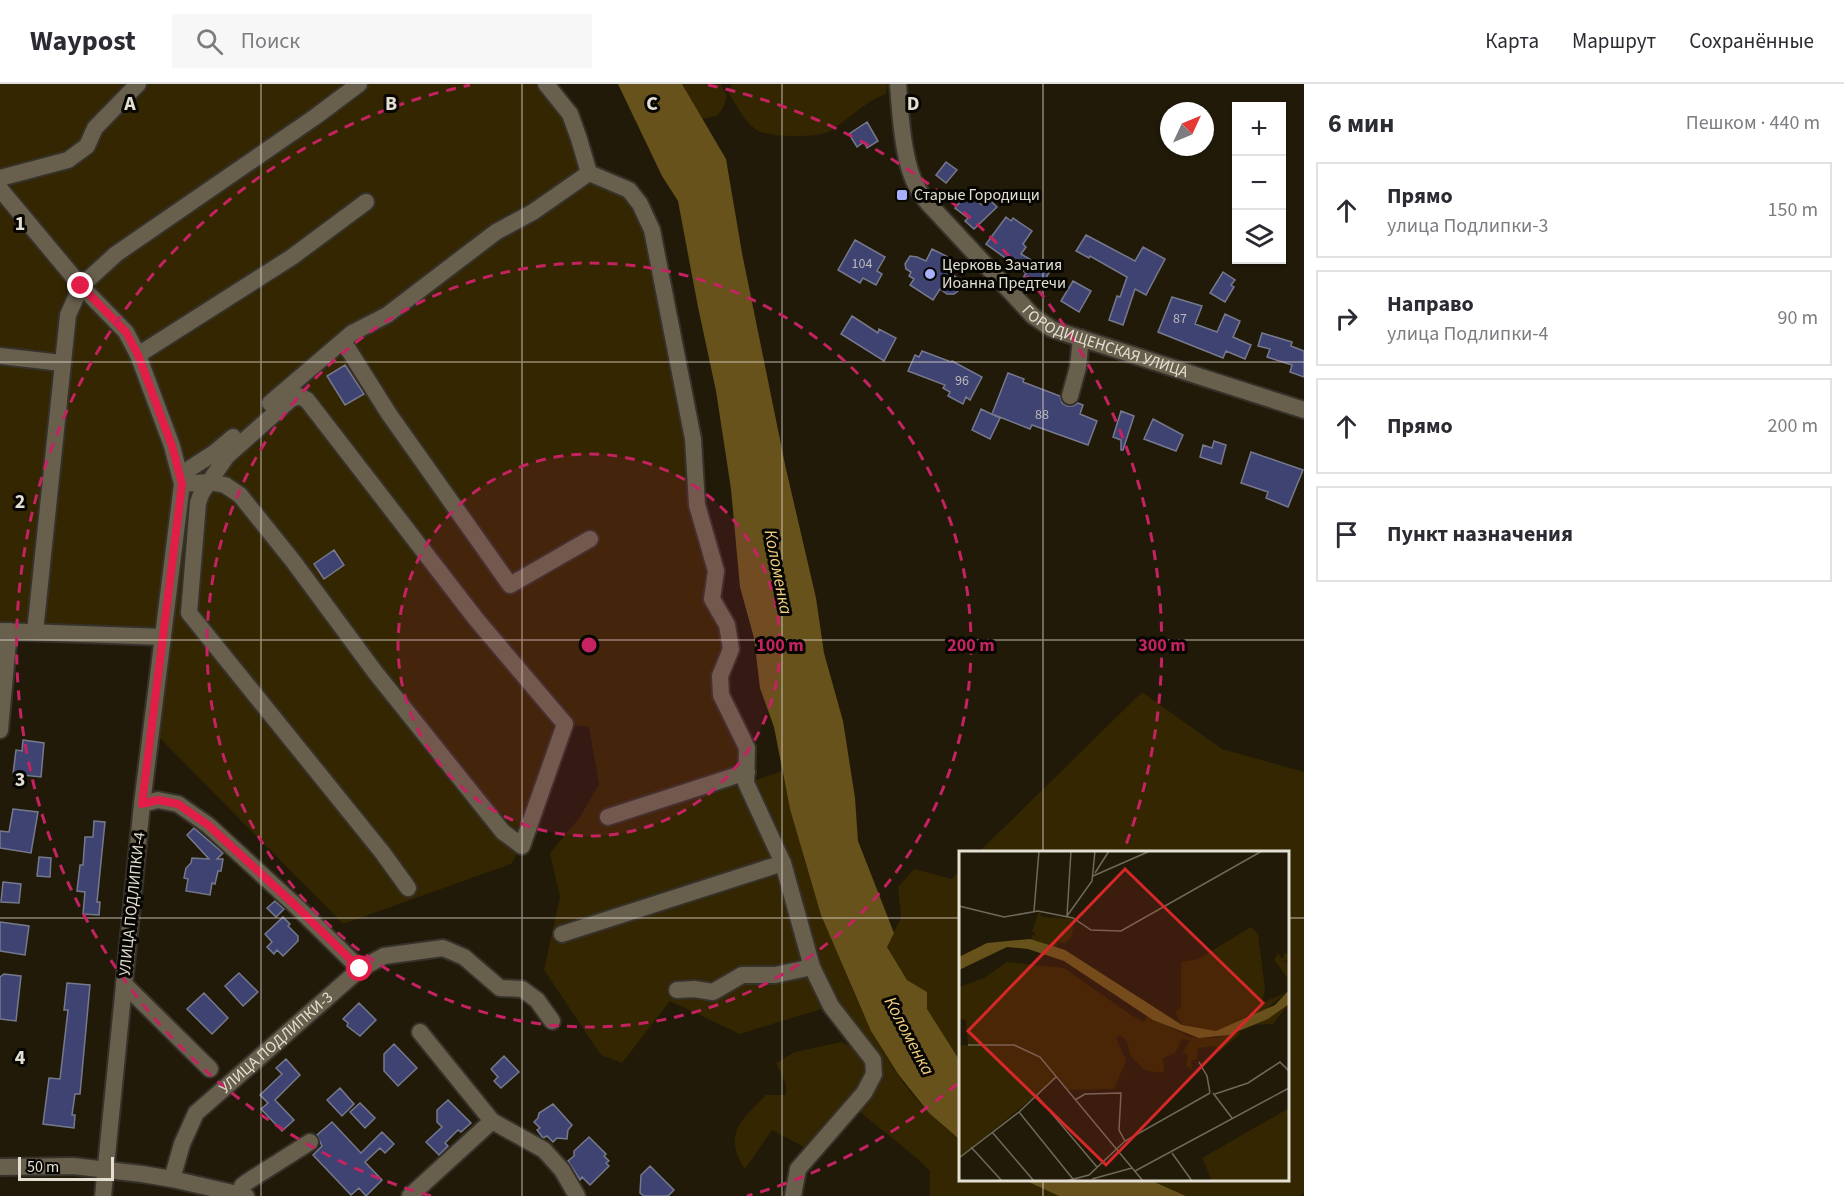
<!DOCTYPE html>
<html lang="ru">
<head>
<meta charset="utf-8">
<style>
	body { margin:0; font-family:"Source Sans 3",sans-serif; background:#f7f7f7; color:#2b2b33 }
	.controls { position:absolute; right:18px; top:18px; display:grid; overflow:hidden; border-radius:0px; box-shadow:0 2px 4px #0004 }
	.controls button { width:54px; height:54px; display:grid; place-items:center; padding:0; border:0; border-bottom:2px solid #e1e1e2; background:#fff; color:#2b2b33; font:30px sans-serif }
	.compass { position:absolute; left:1160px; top:18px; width:54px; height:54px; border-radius:50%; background:#fff; box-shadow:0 2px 4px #0004; rotate:46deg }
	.scale { position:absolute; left:18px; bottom:15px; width:96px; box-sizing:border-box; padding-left:6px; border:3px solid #e3dfd3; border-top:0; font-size:16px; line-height:21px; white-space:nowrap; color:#e3dfd3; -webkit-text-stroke:4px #080602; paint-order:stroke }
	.stop { position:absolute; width:18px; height:18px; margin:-14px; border:4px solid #e11d48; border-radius:50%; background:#fff }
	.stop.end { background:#e11d48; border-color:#fff; box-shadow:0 2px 6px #0008 }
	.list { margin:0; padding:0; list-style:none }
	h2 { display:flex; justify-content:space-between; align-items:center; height:78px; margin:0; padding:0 24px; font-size:26px }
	h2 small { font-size:20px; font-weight:400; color:#7c7c81 }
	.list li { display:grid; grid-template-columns:39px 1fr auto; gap:18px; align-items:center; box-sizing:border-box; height:96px; margin:0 12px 12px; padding:0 12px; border:2px solid #e1e1e2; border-radius:0px }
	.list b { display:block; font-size:22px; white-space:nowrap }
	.list p { margin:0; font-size:20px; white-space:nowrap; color:#7c7c81 }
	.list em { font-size:20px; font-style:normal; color:#7c7c81 }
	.icon { flex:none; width:33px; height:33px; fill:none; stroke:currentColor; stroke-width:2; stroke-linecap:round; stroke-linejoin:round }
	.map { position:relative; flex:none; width:1304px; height:1112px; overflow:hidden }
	header { display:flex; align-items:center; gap:36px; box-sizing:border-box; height:84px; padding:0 30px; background:#fff; border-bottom:2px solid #e1e1e2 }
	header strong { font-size:28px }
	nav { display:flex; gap:33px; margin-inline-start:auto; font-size:21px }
	.search { width:420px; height:54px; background:#f7f7f7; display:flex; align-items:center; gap:15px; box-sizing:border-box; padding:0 21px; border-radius:0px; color:#7c7c81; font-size:22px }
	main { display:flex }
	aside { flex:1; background:#fff }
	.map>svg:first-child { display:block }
	.green { fill:#332600 }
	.water { fill:#66521a }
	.building { fill:#3f4371; stroke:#76798d; stroke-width:1.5 }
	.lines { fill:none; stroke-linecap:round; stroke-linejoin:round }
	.minor-casing { stroke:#36312a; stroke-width:20 }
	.minor { stroke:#68604c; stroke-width:16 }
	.route { stroke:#e11d48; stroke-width:8 }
	.grid { fill:none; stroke:#e3dfd3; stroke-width:1.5; stroke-opacity:0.55 }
	.ring { fill:none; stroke:#c42261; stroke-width:3; stroke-dasharray:10 8 }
	.poi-dot { fill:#a8b0fc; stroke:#080602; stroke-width:2 }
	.labels { text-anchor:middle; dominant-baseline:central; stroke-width:6; stroke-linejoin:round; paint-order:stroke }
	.number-label { font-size:14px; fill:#bab8ba }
	.poi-label { font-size:16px; fill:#e3dfd3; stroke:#080602; text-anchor:start }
	.street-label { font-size:16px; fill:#e3dfd3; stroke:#080602 }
	.water-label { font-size:18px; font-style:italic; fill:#eecd7c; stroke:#080602 }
	.inset-road { fill:none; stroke:#6f695a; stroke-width:1.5 }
	.view { fill:#d62828; fill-opacity:0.15; stroke:#d62828; stroke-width:3 }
	.inset-edge { fill:none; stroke:#e3dfd3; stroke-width:3 }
	.grid-label { font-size:20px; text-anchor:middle; font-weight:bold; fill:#e3dfd3; stroke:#080602; stroke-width:6; stroke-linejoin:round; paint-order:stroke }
	.centre { fill:#c42261; stroke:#080602; stroke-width:3 }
	.ring-label { font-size:18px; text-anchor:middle; font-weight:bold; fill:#c42261; stroke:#080602; stroke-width:6; stroke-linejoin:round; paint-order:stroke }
</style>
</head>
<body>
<header>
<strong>Waypost</strong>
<div class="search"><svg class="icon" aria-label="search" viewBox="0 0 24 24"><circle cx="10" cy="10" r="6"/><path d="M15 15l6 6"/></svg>Поиск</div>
<nav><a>Карта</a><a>Маршрут</a><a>Сохранённые</a></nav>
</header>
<main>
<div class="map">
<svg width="1304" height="1112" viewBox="0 0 1304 1112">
	<rect width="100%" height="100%" fill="#211a09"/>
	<!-- green -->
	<path class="green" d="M0 0H546L558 14 589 89 640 120 716 487 712 515 727 541 720 592 747 664V699L782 687C791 735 807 778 823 824 848 897 874 972 929 1029 939 1039 950 1048 960 1056V1096H1024L1059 1112H930V1087C906 1063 878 1044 853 1022L804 1063 772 1046 745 1085C722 1051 742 1035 766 1011H786V1001L776 979 795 968 841 958 855 964 831 922 740 950 670 917 622 979 601 971 544 886 560 813 550 769 580 733 599 700 589 643 565 640 522 762 511 780 343 840 152 646 163 553 0 547Z
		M682 0H721L727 12 723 24 717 32 702 35Z
		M731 0H888L886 10C863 18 849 36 828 48 815 54 770 53 758 47 745 39 737 22 729 10Z
		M1142 608 1222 665 1304 688V1108L1300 1112H1186L1150 1096H1288V768H979Z
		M914 785 952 795 960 787V977L926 925 927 908 907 896 887 863 901 833 898 803Z"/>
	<!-- water -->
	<path class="water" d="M618 0H682L726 75 742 169 786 385 816 514 824 569 843 637 855 714 858 757 894 849 887 863 907 896 927 908V925L960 977V1056L929 1029 898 990 871 947 821 831 790 725 774 643 760 604 754 554 740 503 731 405 716 307 698 223 678 117 662 92Z
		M1024 1096H1150L1186 1112H1059Z"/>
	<!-- building -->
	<path class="building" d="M867 38 878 57 867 64 864 58 857 63 849 50Z
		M946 78 957 86 946 99 936 91Z
		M967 109 982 121 988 114 997 123 974 145 965 137 968 134 955 124Z
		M1006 133 1011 137 1013 134 1032 147 1023 160 1026 163 1021 170 1050 187 1040 204 1023 194 1026 189 986 160Z
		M1086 151 1135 177 1143 163 1165 175 1146 211 1135 205 1123 241 1109 236 1117 212 1120 213 1127 193 1090 172 1089 174 1076 167Z
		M855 156 885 173 877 187 882 190 876 201 863 194 860 199 838 186Z
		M932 165 952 175 953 182 949 189 958 194 961 198 958 207 954 210H947L940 205 933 216 910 201 914 195 909 192 911 188 906 185 905 180 910 172 917 173 926 177Z
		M1223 188 1235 196 1231 201 1234 203 1225 218 1210 209Z
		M1073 197 1091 207 1079 228 1061 217Z
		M1172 213 1202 222 1195 240 1217 248 1225 230 1240 237 1233 253 1251 261 1245 275 1226 267 1223 274 1158 248Z
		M852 232 878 249 879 245 896 254 884 277 841 250Z
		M1262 249 1292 258 1291 262 1304 267V293L1290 288 1292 281 1267 273 1270 265 1258 262Z
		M922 267 951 278 952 277 982 293 970 316 966 313 963 320 948 312 950 308 943 304 945 301 908 287 915 271 919 273Z
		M345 281 364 310 345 321 327 292Z
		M1008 289 1024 295 1023 298 1060 312 1062 319 1067 322H1073L1078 319 1083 321 1080 330 1097 337 1088 361 1032 341 1030 345 992 330Z
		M981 325 1000 334 990 355 972 346Z
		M1121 327 1134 332 1123 366H1121V356L1113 353Z
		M1153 335 1183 351 1176 367 1144 355Z
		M1214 357 1226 361 1221 380 1200 373 1203 361 1212 364Z
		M1251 368 1303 386 1288 423 1266 414 1268 408 1241 399Z
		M334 466 344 481 324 495 314 480Z
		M23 656 44 659 41 693 13 690 16 666 22 667Z
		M13 725 38 728 31 769 0 764V747L9 748Z
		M94 737 105 738 97 818H100L99 831 83 830 85 808 77 807 80 781H83L85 753H93Z
		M194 744 223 769 217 775H223L221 787H218L215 800 212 799 210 811 186 807 188 795 184 794 186 784 191 779 192 774 209 775 187 751Z
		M39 773 51 774 50 793 37 792Z
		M3 798 21 800 19 819 1 818Z
		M275 817 284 825 276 833 267 824Z
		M283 833 290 840 288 842 298 852V857L283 872 277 866 274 870 267 863 272 858 265 850Z
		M0 838 29 842 25 871 0 867Z
		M239 889 258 908 243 922 225 902Z
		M4 890 21 892 16 937 0 935V893Z
		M67 899 90 901 80 1010H75L72 1031H75L74 1044 43 1040 49 994 60 995 68 926H64Z
		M204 909 228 934 212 950 187 925Z
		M359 919 376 936 360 952 347 942 348 939 343 935Z
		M394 960 417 984 398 1002 384 987V970Z
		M504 972 519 988 501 1004 494 997 498 993 491 985Z
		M286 975 300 991 275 1016 294 1036 282 1047 261 1025 268 1019 260 1011 282 990 276 984Z
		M340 1004 354 1020 342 1032 327 1016Z
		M448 1016 471 1039 461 1048 458 1046 445 1059 448 1062 439 1071 426 1058 442 1043 437 1038V1026Z
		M360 1019 375 1034 365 1044 350 1028Z
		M553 1020 572 1041 568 1046 567 1055 557 1054 553 1058 547 1052 543 1054 537 1046 540 1044 534 1038 538 1034 539 1029Z
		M332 1038 361 1069 382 1048 394 1060 385 1069 380 1064 365 1078 382 1096 366 1112 359 1104 351 1111 313 1071 322 1062 317 1051Z
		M589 1053 606 1070 604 1072 609 1077 606 1079 609 1082 590 1101 582 1093 580 1096 568 1077 574 1072V1067Z
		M650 1082 674 1106 668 1112H644L640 1109 641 1091Z"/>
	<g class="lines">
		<defs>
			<g id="minor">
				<path d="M546 0 570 30 579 55 589 89 629 106 640 120 652 146 693 355 697 421 716 487 712 515 727 541 731 565 720 592 721 611 747 664 746 699 783 779 812 883 831 922 873 976 874 990 864 1009 798 1085 793 1112"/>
				<path id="s1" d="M898 0C900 28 903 79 917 103 920 109 924 114 928 119L1033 232 1052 245 1304 326"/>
				<path d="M0 94 68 76 87 62 95 44 138 0"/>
				<path d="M0 105 81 202 126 248 138 271 172 362 182 400 142 720 103 1112"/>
				<path d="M343 257 389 330 510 501 590 455"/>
				<path d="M138 271 292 173 366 118"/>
				<path d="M0 272 62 279"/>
				<path d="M1070 312 1078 283 1081 254"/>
				<path d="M270 319 352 249 387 231 496 148 533 128 589 89"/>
				<path d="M180 391 214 369 233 353"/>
				<path d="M182 400 209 398 227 372 291 315 299 312 307 316 476 535 565 640 522 762 503 748 375 588 293 477 240 411 225 401 209 398 201 410 198 419 189 529 382 768 408 804"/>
				<path d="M0 547 163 553"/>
				<path d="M35 548 68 231 81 202 116 170 315 33 359 0"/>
				<path d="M0 646 9 547"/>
				<path d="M142 720 158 716 178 720 208 741 296 822 360 885"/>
				<path d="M608 733 747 688"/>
				<path d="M562 850 783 779"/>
				<path d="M124 900 210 985"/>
				<path d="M677 906 694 905 713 908 742 891H775L812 883"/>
				<path d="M420 948 492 1037 544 1066 562 1086 577 1112"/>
				<path d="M0 1083 73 1082 142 1090 172 1095 246 1112"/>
				<path id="s2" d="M172 1095 182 1060 196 1029 360 885 384 872 443 864 464 873 500 904 522 905 537 916 552 937"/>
				<path d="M240 1110 242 1102 247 1098 310 1058"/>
				<path d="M410 1112 492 1037"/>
			</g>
		</defs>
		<!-- minor casing -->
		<use href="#minor" class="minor-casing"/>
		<!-- minor -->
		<use href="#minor" class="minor"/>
	</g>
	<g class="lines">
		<!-- route -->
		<path class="route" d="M81 202 126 248 138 271 172 362 182 400 142 720 158 716 178 720 208 741 296 822 360 885"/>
	</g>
	<!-- grid -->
	<path class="grid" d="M261 0V1112M522 0V1112M782 0V1112M1043 0V768M0 278H1304M0 556H1304M0 834H960M1288 834H1304M1043 1096V1112"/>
	<!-- distance rings -->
	<circle cx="589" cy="561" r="191" fill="#c42261" fill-opacity=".12"/>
	<g class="ring">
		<circle cx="589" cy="561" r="191"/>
		<circle cx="589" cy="561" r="382"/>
		<path d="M957 1000A573 573 0 0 1 747 1112M431 1112A573 573 0 0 1 470 1M708 1A573 573 0 0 1 1124 766"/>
	</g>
	<!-- markers -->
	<g class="poi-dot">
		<rect x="896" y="105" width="12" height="12" rx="3"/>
		<circle cx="930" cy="190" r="6"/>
	</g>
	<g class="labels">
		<!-- number labels -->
		<g class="number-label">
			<text x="862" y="180">104</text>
			<text x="1180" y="235">87</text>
			<text x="962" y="297">96</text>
			<text x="1042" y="331">88</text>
		</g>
		<!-- poi labels -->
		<g class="poi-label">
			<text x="914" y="111">Старые Городищи</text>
			<text x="942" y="181">Церковь Зачатия<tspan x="942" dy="18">Иоанна Предтечи</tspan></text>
		</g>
		<!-- street labels -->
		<g class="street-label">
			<text stroke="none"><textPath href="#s1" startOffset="356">ГОРОДИЩЕНСКАЯ УЛИЦА</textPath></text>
			<text transform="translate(132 820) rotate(-84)">УЛИЦА ПОДЛИПКИ-4</text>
			<text stroke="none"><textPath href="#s2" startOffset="177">УЛИЦА ПОДЛИПКИ-3</textPath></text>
		</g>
		<!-- water labels -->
		<g class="water-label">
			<text transform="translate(778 488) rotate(79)">Коломенка</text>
			<text transform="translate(909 952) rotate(62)">Коломенка</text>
		</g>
	</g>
	<!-- overview -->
	<g transform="translate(959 767)">
		<rect width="330" height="330" fill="#211a09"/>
		<path d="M80 61 83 66 115 68 113 85 106 92 98 91V97L73 89V84L77 85 73 80ZM292 76 299 83 306 138 303 152 328 141 302 162 257 180 223 174 216 161 222 157V111L239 108ZM319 102 324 108 325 102 330 104V110L324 109 330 114V129L315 109ZM48 111 105 117 172 164 185 171 188 165 231 186 257 187 279 180 281 183 261 200 256 195 239 197 238 208 232 210 233 218 227 215 229 204 224 201 232 189 223 188 216 202 204 207 205 220 202 222 185 219 171 204 168 190 160 184 157 187 167 210 155 238 108 239 98 227 0 307V195L9 194 7 169 0 168V136L25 127ZM330 153 314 173 292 174 309 168ZM330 257V330H253L243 307Z" fill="#332600"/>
		<path d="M71 88 106 99 223 174 257 180 316 154 330 139V153L309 168 270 184 240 187 194 169 105 110 69 98 48 96 0 119V106L28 92Z" fill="#66521a"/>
		<path class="inset-road" d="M136 22 150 0M134 25 191 0M0 55 45 66 79 60 114 67 132 79 162 80 303 0M75 60 80 0M108 65 133 30 136 0M108 65 112 0M9 194H55L81 206 184 330M240 211 248 225 251 242M254 242 273 267M256 243 289 232 321 211 330 220M78 245 138 316M116 249 126 243 162 242 160 279 166 290M60 261 114 328M33 281 75 330M12 296 43 330M213 302 233 330M0 307 60 261 97 226M176 320 330 237M133 328 173 317M107 330 130 324 166 290 251 242"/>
		<path class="view" d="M166 18 304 152 147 314 9 180Z"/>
		<rect width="330" height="330" class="inset-edge"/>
	</g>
	<g class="grid-label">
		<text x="130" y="26">A</text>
		<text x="391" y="26">B</text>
		<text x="652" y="26">C</text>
		<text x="913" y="26">D</text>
		<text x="20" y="146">1</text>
		<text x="20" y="424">2</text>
		<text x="20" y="702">3</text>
		<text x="20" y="980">4</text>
	</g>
	<circle cx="589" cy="561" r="9" class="centre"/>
	<g class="ring-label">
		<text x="780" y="567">100 m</text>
		<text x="971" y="567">200 m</text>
		<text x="1162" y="567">300 m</text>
	</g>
</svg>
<div class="controls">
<button>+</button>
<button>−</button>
<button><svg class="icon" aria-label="layers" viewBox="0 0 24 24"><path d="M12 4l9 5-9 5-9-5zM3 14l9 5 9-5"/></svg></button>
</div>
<svg class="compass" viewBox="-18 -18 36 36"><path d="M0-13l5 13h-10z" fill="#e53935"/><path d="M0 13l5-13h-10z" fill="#7c7c81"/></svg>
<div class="scale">50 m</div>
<div class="stop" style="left:360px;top:885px"></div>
<div class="stop end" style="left:81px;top:202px"></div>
</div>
<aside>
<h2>6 мин<small>Пешком · 440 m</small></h2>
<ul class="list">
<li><svg class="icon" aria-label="ahead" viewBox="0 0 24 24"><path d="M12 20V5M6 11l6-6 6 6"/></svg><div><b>Прямо</b><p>улица Подлипки-3</p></div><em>150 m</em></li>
<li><svg class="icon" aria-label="right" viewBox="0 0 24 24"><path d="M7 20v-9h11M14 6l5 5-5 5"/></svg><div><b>Направо</b><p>улица Подлипки-4</p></div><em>90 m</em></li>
<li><svg class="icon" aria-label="ahead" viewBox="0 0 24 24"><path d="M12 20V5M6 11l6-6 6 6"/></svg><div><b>Прямо</b></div><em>200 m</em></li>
<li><svg class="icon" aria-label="arrive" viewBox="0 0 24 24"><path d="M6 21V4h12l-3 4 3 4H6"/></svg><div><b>Пункт назначения</b></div></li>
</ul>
</aside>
</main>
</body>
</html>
